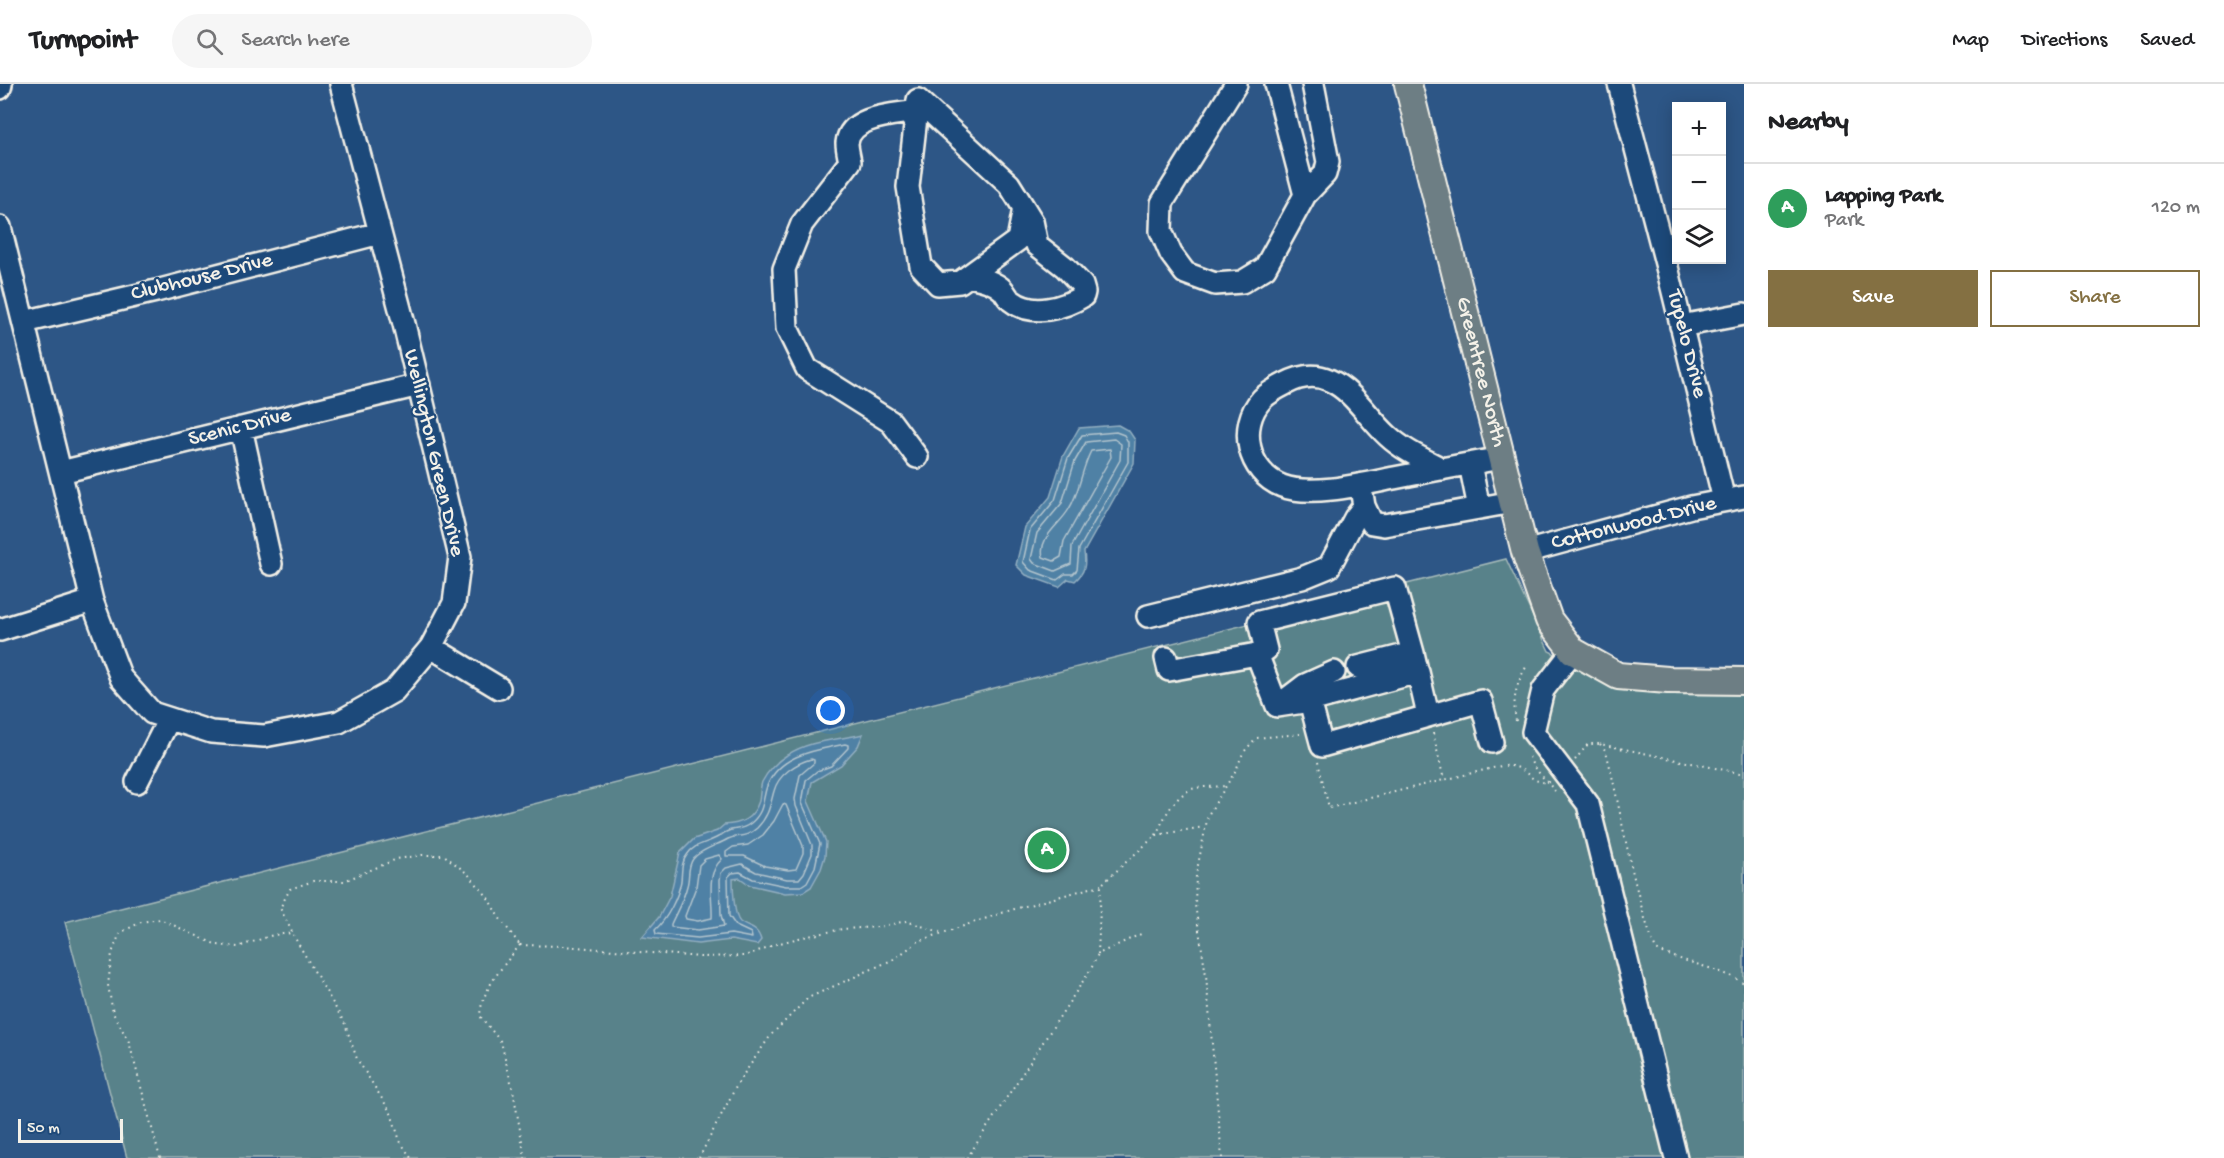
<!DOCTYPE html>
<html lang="en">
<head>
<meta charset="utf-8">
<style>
	body { margin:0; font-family:"Gochi Hand",sans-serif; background:#f6f6f6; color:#202124 }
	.controls { position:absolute; right:18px; top:18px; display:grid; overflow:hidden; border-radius:0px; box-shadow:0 3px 15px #0003 }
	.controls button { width:54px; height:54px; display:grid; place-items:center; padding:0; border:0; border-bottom:2px solid #e0e0e0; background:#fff; color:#202124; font:30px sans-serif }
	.scale { position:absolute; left:18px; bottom:15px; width:105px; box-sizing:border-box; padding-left:6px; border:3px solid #f4f1e8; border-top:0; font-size:16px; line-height:21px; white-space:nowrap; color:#f4f1e8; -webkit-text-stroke:4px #1f4a7a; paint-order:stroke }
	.you { position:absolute; left:831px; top:627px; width:21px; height:21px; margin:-15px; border:4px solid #fff; border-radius:50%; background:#1a73e8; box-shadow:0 0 0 9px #1a73e833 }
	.badge { display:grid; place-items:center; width:39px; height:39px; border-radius:50%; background:#847042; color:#fff; font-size:20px; font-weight:700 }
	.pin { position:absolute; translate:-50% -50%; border:3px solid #fff; box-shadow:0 2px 6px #0006 }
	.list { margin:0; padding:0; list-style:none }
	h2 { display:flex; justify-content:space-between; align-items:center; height:78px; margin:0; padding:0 24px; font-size:26px }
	h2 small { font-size:20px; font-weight:400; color:#757577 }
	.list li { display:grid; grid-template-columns:39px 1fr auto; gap:18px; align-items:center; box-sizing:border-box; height:90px; padding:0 24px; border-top:2px solid #e0e0e0 }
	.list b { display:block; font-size:22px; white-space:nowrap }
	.list p { margin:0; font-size:20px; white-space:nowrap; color:#757577 }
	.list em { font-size:20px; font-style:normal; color:#757577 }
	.actions { display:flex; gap:12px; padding:18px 24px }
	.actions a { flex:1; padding:14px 0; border:2px solid #847042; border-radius:0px; text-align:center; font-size:21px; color:#847042 }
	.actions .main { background:#847042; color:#fff }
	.icon { flex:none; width:33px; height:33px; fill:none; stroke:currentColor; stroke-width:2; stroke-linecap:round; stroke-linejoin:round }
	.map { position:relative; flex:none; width:1744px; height:1074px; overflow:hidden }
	header { display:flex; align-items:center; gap:36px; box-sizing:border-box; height:84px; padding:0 30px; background:#fff; border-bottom:2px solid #e0e0e0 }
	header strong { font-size:28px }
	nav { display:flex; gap:33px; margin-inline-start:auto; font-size:21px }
	.search { width:420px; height:54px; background:#f6f6f6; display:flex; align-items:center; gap:15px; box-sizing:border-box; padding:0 21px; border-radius:33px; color:#757577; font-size:22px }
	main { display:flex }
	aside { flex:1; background:#fff }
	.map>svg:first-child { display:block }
	.green { fill:#58828a; stroke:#a6bab9; stroke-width:1.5 }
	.water { fill:#5081a5; stroke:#92aec0; stroke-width:1.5 }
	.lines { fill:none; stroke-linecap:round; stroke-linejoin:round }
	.shore { stroke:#b2c4cd; stroke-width:1.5 }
	.minor-casing { stroke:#f4f1e8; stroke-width:26 }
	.major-casing { stroke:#f4f1e8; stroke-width:30 }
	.path { stroke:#f4f1e8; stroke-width:2; stroke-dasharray:1.5 4.5; stroke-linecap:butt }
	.minor { stroke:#1f4a7a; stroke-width:21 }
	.major { stroke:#6d7e84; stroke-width:26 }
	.labels { text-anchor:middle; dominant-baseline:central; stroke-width:4.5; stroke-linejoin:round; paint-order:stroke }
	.street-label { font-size:22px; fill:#f4f1e8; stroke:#1f4a7a }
</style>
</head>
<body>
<header>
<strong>Turnpoint</strong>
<div class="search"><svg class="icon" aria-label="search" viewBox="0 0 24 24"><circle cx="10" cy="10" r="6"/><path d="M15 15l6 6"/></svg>Search here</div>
<nav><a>Map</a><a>Directions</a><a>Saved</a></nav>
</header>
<main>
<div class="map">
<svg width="1744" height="1074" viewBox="0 0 1744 1074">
	<rect width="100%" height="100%" fill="#2d5686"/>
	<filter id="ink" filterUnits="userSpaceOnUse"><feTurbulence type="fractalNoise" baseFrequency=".0167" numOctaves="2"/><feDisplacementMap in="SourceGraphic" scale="12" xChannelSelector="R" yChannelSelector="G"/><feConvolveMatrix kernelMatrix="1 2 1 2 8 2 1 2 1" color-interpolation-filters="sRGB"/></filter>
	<g filter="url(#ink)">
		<!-- green -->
		<path class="green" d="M1506 475 1549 567 1605 593 1744 604V1074H127L65 838Z"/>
		<!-- water -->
		<path class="water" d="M1118 341 1129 347 1135 356 1134 379 1084 468C1086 481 1085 488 1075 497L1068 495 1059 503 1026 491 1016 481 1025 443 1050 413 1063 372 1079 344Z
			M863 650 858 662 841 681 812 698 808 717 826 758 825 772 821 785 811 803 803 808 785 809 750 801 740 794 733 795C733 804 734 833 740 838 749 845 757 842 761 856L757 861 731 856 698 860 642 853 659 833 670 812 680 769 694 755 717 747 724 741C741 740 753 735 759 717 760 711 760 704 762 698 767 688 777 677 787 671 809 656 837 656 863 650Z"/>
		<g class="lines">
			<!-- shore -->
			<path class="shore" d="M1116 348 1124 351 1128 358V378L1079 465 1077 486 1073 490H1065L1057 496 1030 486 1023 478 1030 446 1055 416 1068 374 1082 351Z
				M1114 355 1121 360 1120 376 1072 462 1071 480 1055 487 1034 479 1031 475 1037 449 1062 419 1075 377 1086 358Z
				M1110 365 1111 373 1064 457 1061 473 1054 477 1043 473C1038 453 1060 441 1069 425 1080 408 1081 386 1091 367Z
				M845 660 848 661V664L831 682 817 687 806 696 802 719 820 760 815 783 807 798 801 802H786L753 795 740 788 732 789 728 793 729 832 736 842 751 849 752 854 731 850 698 854 656 850 655 846C667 835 678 814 681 797 682 788 681 778 687 771 695 759 706 760 718 753 721 752 723 749 726 748 734 743 740 748 751 739 765 727 762 716 767 702 780 670 816 666 845 660Z
				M811 675 814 676V679L800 691 795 715 796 722 812 761V770L804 789 799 795H787L756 788 742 780 726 784 721 789 720 796 721 831 724 842 698 846 671 843V840C677 827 684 815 687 802 690 793 687 783 693 775 699 766 718 761 728 755 738 750 745 755 757 744 769 732 770 721 774 707 778 691 796 679 811 675Z
				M783 720 786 721 803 762V769L796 785 788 786 765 782 744 772H726V768L733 763 748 761 763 751 774 737Z
				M719 771 722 775C705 791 713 812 712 834L698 837 686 835 685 832 696 803 699 781 705 775Z"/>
			<defs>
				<path id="minor" d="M1236 0 1162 119 1161 147 1171 170 1185 189 1215 200 1242 198 1265 184 1305 111 1276 0
					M1619 0 1668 187 1724 416
					M0 4 1 0
					M918 16 1009 100 1024 124 1018 156 960 198 938 200 921 182 908 103Z
					M917 27C896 31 850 31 847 59 847 65 849 72 850 78L802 140 784 185 787 244 807 285 891 338 917 373
					M1305 111 1325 90 1328 78 1313 0
					M0 143 92 517 121 594 152 629 211 648 264 652 339 638 394 607 431 563 454 519 460 473 404 240 341 0
					M969 192C982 195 993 197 1003 206 1006 210 1008 215 1012 217 1032 233 1064 224 1083 212L1084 208 1082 201 1065 183 1037 161 1032 137 1024 124
					M24 238 156 207 380 149
					M1681 242 1744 230
					M241 344 271 480
					M1470 380 1479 424
					M1442 385C1423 375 1403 366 1388 352 1368 334 1354 307 1329 296 1314 289 1298 293 1285 300 1277 304 1269 308 1262 315 1237 342 1248 389 1282 402 1310 413 1364 400 1394 394 1430 387 1466 380 1502 374
					M61 388 419 301
					M1362 410 1364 422 1372 439 1384 441 1513 418
					M1525 468 1691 423 1744 413
					M1148 532 1302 494 1329 483 1355 434 1364 422
					M0 546 92 517
					M431 563 499 604
					M1573 567 1543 606 1533 648 1588 720 1676 1074
					M1257 570 1277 622 1310 617
					M1166 574 1169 586 1257 570 1266 566 1259 538 1395 504 1413 569
					M1358 583 1413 569 1416 582
					M1280 620 1305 601 1334 588
					M1428 631 1418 588 1310 617 1322 662 1481 617 1492 658
					M137 698 169 635"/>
				<g id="major">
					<path id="s1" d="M1408 0 1525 468 1549 536 1573 567 1618 592 1668 596 1744 597"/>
				</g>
			</defs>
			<!-- minor casing -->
			<use href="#minor" class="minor-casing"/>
			<!-- major casing -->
			<use href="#major" class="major-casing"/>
			<!-- path -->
			<path class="path" d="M1516 637C1512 615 1516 599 1528 580
				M1433 649 1444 696
				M1600 660 1606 667C1623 733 1631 803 1656 866 1685 879 1717 883 1744 899
				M1529 673 1533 682 1555 707
				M1575 676 1588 660H1600L1744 690
				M1318 678 1329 724 1501 682C1530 679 1526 701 1550 698
				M1156 751C1164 734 1173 713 1192 705 1201 702 1216 703 1226 702
				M292 848 280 824 290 805 313 797H344L397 775 422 771H444L468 790 487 812 498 832 520 861
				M520 861 563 862 701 873 745 872 776 860 799 854 842 845 879 843 906 837 940 848
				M520 861C504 881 481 906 480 932L501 958 513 1006 525 1074
				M1098 870 1101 801 1156 751 1204 743
				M160 1074 129 958 113 929 108 901 112 869 120 849 141 838 160 835 217 861 238 863 273 851 292 849 345 940 357 975 391 1029 400 1057 411 1074
				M699 1074 739 997 771 951 808 914 894 875 919 857 1011 826 1101 801
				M967 1074 1091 885 1098 870 1143 849
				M1222 1074 1206 891 1195 821 1196 791 1208 731 1236 686 1243 669 1256 654 1300 650"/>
			<!-- minor -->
			<use href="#minor" class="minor"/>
			<!-- major -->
			<use href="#major" class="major"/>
		</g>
	</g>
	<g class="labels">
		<!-- street labels -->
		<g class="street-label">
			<text transform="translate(202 194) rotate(-14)">Clubhouse Drive</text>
			<text transform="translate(1686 260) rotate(76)">Tupelo Drive</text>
			<text stroke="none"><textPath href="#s1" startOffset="297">Greentree North</textPath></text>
			<text transform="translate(240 344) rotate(-14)">Scenic Drive</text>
			<text transform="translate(433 369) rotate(77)">Wellington Green Drive</text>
			<text transform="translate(1634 440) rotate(-14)">Cottonwood Drive</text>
		</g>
	</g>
</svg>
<div class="controls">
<button>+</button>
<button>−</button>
<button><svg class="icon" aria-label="layers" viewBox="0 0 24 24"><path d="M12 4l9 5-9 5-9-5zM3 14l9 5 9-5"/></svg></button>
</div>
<div class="scale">50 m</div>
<div class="you"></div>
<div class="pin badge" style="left:1047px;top:766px;background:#2e9e5b">A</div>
</div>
<aside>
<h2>Nearby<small></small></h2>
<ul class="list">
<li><span class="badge" style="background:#2e9e5b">A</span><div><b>Lapping Park</b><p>Park</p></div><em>120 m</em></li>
</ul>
<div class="actions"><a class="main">Save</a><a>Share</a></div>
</aside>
</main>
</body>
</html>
